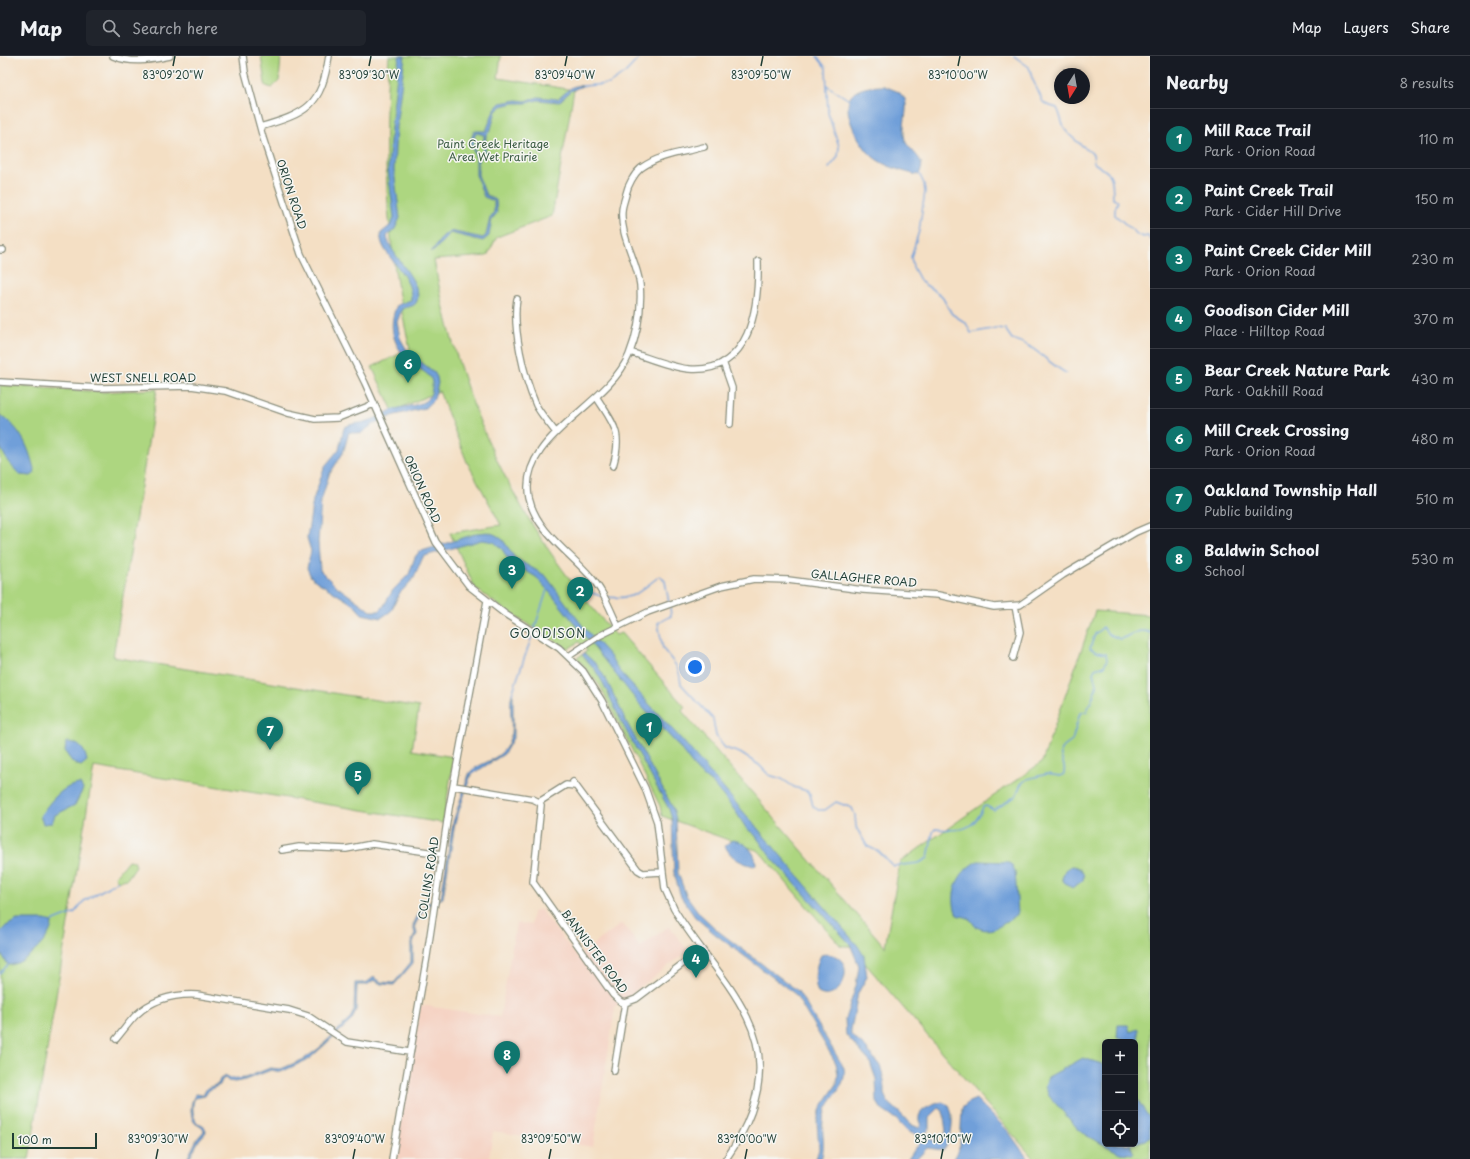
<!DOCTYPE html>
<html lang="en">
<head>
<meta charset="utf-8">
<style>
	body { margin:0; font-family:"Playpen Sans",sans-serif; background:#20242c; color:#f1f3f6 }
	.controls { position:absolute; right:12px; bottom:12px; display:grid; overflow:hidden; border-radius:6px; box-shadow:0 2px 6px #0003 }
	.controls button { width:36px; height:36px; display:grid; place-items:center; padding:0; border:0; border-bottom:1px solid #363941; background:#171b24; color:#f1f3f6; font:20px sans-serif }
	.compass { position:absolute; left:1054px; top:12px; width:36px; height:36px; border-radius:50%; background:#171b24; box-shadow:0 2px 6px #0003; rotate:191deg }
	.scale { position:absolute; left:12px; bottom:10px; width:85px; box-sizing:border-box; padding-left:4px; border:2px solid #1f3d34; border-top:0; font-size:11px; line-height:14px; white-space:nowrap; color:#1f3d34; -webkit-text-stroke:3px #f6f6f2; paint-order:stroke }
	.you { position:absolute; left:695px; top:611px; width:14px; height:14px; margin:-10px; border:3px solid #fff; border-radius:50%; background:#1a73e8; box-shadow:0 0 0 6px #1a73e833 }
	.badge { display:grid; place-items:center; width:26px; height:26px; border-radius:50%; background:#0f766e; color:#fff; font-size:13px; font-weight:700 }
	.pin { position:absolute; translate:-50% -33px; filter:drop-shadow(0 1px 2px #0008) }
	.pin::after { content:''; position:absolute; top:21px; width:14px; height:12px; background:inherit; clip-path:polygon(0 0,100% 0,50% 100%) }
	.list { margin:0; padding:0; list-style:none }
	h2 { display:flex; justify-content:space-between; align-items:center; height:52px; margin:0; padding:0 16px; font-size:17px }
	h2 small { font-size:13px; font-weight:400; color:#9ea1a6 }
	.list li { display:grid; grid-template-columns:26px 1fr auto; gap:12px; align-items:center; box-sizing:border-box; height:60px; padding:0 16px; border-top:1px solid #363941 }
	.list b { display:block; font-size:15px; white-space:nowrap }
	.list p { margin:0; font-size:13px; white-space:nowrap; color:#9ea1a6 }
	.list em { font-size:13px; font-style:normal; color:#9ea1a6 }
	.icon { flex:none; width:22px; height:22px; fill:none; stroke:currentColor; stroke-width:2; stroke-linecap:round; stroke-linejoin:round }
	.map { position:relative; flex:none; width:1150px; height:1103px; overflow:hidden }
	header { display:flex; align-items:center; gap:24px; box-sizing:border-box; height:56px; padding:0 20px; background:#171b24; border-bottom:1px solid #363941 }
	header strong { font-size:19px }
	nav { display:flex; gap:22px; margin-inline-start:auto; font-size:14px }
	.search { width:280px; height:36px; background:#20242c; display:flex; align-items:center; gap:10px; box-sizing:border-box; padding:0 14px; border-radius:6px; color:#9ea1a6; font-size:15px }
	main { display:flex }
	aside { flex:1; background:#171b24 }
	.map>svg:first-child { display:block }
	.built { fill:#f5d2c2 }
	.green { fill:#add680; stroke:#668a5a; fill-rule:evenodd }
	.water { fill:#709fd9; stroke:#486e86; fill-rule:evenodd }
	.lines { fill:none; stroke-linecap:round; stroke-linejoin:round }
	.stream { stroke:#709fd9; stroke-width:1.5 }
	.minor-casing { stroke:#8a8e7c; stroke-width:8 }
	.minor { stroke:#fff; stroke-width:5.5 }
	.ticks { fill:none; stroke:#1f3d34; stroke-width:1.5 }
	.labels { text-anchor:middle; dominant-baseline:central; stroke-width:3; stroke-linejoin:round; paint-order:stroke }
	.park-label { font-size:11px; fill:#3b5c43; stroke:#f6f6f2 }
	.street-label { font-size:11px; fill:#1f3d34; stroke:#f6f6f2 }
	.neighbourhood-label { font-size:12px; letter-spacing:1px; fill:#1f3d34; stroke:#f6f6f2 }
	.ticks-label { font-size:10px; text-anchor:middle; fill:#1f3d34; stroke:#f6f6f2; stroke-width:3; stroke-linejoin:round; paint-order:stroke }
</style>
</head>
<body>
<header>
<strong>Map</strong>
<div class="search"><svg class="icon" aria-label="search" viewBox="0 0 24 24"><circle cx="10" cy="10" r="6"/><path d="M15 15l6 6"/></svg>Search here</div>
<nav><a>Map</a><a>Layers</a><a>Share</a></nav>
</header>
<main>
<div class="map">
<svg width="1150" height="1103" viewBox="0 0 1150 1103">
	<rect width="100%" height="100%" fill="#f6f6f2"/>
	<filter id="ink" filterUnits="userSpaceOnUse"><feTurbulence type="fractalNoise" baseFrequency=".025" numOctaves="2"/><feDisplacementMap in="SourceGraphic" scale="8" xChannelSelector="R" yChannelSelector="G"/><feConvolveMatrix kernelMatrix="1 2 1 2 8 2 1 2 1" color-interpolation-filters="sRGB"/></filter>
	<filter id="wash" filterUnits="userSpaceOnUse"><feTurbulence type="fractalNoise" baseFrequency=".012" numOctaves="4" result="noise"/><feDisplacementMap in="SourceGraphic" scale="16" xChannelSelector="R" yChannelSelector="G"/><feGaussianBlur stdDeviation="0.9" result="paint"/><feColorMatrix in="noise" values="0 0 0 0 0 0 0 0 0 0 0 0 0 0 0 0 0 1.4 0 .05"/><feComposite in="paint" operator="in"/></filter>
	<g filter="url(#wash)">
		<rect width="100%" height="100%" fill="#f4dfc4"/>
		<!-- built -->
		<path class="built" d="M540 853 577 901 622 867 640 891 669 870 688 895 614 951 615 953 593 1091 493 1075 489 1103H394L420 949 500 961 516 867 531 869 533 856Z"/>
		<!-- green -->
		<path class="green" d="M261 0H281L279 25 272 32 266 30 265 27Z
			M389 0H501L498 22 574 34 552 160 497 181 487 200 434 204C460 349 516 469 616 579L621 577 685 651 682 655 885 891 900 806 1042 706 1095 555 1150 559V1103H1034L850 890H841L759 795 662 760 660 750 600 630 577 602 587 595 579 586 568 593 505 554 475 532 450 477 501 469 467 406 439 335 393 355 372 311 410 293C387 196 381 100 389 0ZM1105 986H1135V1088H1105Z
			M0 329 103 336 157 333 113 601 419 651 412 694 454 701 443 767 94 711 29 1103H0Z
			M128 804 134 805 136 810 127 823 118 825 115 820Z"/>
		<!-- water -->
		<path class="water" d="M399 0H405L396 71 394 114 400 162 395 173 387 180C388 197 427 230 416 247 414 251 405 251 402 253L397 266 400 282 408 296 434 316 437 321 438 327 434 343 425 352 395 359 375 367 360 378 349 376 343 397 329 419 321 445 318 486 320 514 335 529 371 555H379L383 551 393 534 409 518 415 501 419 496 478 477 488 476 496 479 503 484 515 502 546 520 582 569 610 600 620 616 683 685 858 890 864 900 867 921 858 937 851 974V979L866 992 880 1010 884 1024V1038L887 1045 900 1057 910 1068 919 1072 921 1070C921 1068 919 1066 919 1064 917 1053 935 1048 942 1046L949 1049C955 1061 952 1084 943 1094L927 1092 917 1103H908C914 1095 919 1085 928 1082L939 1087 943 1085 946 1075 943 1055 939 1052 929 1062V1073L925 1078 917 1079 911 1077 902 1070 897 1064 882 1054 877 1046 876 1023 870 1006 846 979 845 963 856 930 859 910 850 888 770 800 755 779 746 772 736 756 713 728 698 716 676 687 641 650 551 538 536 521 509 505 502 493 494 486 482 484 428 499 423 501 414 522 399 538 391 555 381 562 362 558 354 549 316 525 311 521 307 512 311 495 307 482 313 444 325 410 339 393 344 372C350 367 358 368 364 366 374 364 383 358 392 354 408 348 434 353 432 327 432 319 421 314 415 310 395 295 386 272 397 249L411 244C413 216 377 198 381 177L391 169 394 162 388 114 391 71Z
			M579 29 582 30 571 35 559 46 538 44 526 47H514L502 50 496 55 491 73 486 80 485 96 478 105V119L486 139 496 144 497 157 492 163 489 180 483 185 450 177 434 195 431 196 443 180 450 175 483 182 486 179 490 162 494 156V145L484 141 476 119V102L470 86 474 75H486L494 54 500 47 517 44 526 45 538 41 558 43 572 31ZM477 77 484 79 483 95 479 102 473 90 475 79Z
			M884 30 899 36 905 43C909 55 901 70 905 84 909 96 930 104 918 119 904 116 883 110 872 100 860 89 837 51 854 37 861 31 875 30 884 30Z
			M0 359C22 373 29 392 35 417L31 420 20 419 8 406 0 391Z
			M584 597 597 609 607 625 627 667 673 752 676 763 678 817 686 839 699 857 718 875 798 935 844 1012C847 1031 831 1040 825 1056 819 1072 827 1088 821 1103H816L819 1093 817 1066 819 1058 822 1050 837 1028 838 1018 836 1007 795 938 715 878 695 861 681 841 674 817 672 763 669 753 623 669 603 627 594 612 582 599Z
			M512 638 513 639V682L504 698 471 719 455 767 443 842 429 849 421 858 415 869 417 878 413 887V907L394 929 381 928 374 924 367 929H357L356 954 352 964 309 1003 281 1016 271 1014 245 1024 235 1026 228 1025 225 1022 222 1024 220 1029 209 1034 205 1040 195 1042C192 1047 192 1059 196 1065 200 1070 206 1069 206 1076L199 1084 189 1103H187L197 1083 204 1075C202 1070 198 1070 195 1067 189 1060 190 1044 196 1038L203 1039 207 1032 218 1028 220 1023 225 1020 229 1022 235 1023 245 1022 270 1012 281 1013 304 1003 318 993 350 963 354 954 355 927H366L374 921 381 926 394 927 411 906V887L415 878 413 869 419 857 428 847 441 842 453 766 469 718C476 706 504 706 510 682 514 668 508 652 512 638Z
			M66 686C79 686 85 693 87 705L81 710 73 707 65 696Z
			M80 728 83 733 75 749 55 759 52 767 43 768 40 760C50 746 62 729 80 728Z
			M732 784C745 785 756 796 756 808L754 810C741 807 731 802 725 790Z
			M978 805 1007 806 1012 809 1015 815 1018 857C1006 866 991 881 975 870 973 868 972 864 969 863 966 860 961 861 957 859 948 839 958 814 978 805Z
			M1071 810C1078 810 1086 816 1083 824 1082 826 1074 830 1072 832L1064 826 1062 822 1065 814Z
			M17 864H45L52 866C53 882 23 910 8 909L1 897 0 876 6 870Z
			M825 898C862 899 841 951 818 937 813 924 815 911 821 899Z
			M1118 969H1128L1130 976 1138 973 1139 996H1135V986H1126L1124 983 1117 982Z
			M1083 1002 1105 1009V1088H1133L1131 1090 1133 1096 1132 1098 1120 1097 1087 1080 1078 1073 1049 1040 1045 1030 1048 1021Z
			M1135 1040 1150 1063V1080L1145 1084 1135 1087Z
			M976 1043 1008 1075 1028 1103H953L960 1090 962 1052 969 1046Z"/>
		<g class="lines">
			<!-- stream -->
			<path class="stream" d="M817 0 826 12 828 57 839 90 838 101 829 112
				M1014 0 1029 11 1032 22 1043 46 1047 49 1057 52C1061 59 1061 67 1065 73 1067 79 1088 94 1093 98L1094 107C1115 120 1112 119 1113 143L1118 145 1115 153V159L1138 179 1143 181 1148 180 1150 184
				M582 30 609 28 625 17 641 0
				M828 30 849 44
				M919 117 924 128 925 136 919 175 911 201 913 211 921 226 941 239 952 258 966 267 971 277 996 272 1005 273 1012 283C1034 288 1046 306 1066 317
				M576 537 586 535 601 540
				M607 541C638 544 637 536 660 520L665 525 669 547
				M670 551 671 560 658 567 663 593 675 608 679 616 681 628 713 663 716 680 725 692 740 697 759 709 769 719 782 723 794 731 807 735 810 738 813 750 818 754H825L836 746 852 752 855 759 856 771 867 790 879 796 893 810 919 807 928 802 933 776 935 773C959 775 974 776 983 751L986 750 994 754 1016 740 1021 728 1027 723 1047 718 1060 720 1063 719C1068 710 1058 702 1061 693L1072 685 1080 657 1087 655 1096 633V627L1093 617 1095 613 1104 610 1107 604 1106 598 1096 596 1090 592 1095 578 1103 571 1108 578 1120 583C1130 580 1140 571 1150 577
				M534 574 547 534
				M512 638 533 577
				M52 866 74 857 84 845 118 825
				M0 917 8 909"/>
		</g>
	</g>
	<g filter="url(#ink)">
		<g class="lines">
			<defs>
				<path id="minor" d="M113 0C133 8 150 4 170 0
					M243 0 245 16 263 82 301 198 365 327 436 486 469 530 505 558 559 592 583 615 602 645 645 732 657 766 665 833 674 853C696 890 728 922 747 961 772 1011 756 1060 726 1103
					M260 71C307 57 321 51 329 0
					M0 194H3
					M517 243C512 271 524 322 536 349 541 359 550 368 556 377
					M630 296C649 302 669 311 689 313 751 318 759 251 758 205
					M723 306 732 332 730 368
					M0 326 99 332 191 330 225 335 288 357 315 363 338 362 374 348
					M597 342C614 369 623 376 613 410
					M618 570C610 553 603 534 590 520 570 497 536 475 529 442 517 380 607 352 629 299 638 276 642 254 640 229 637 204 620 181 622 155 622 150 625 143 626 138 628 129 634 118 641 112 661 98 682 97 704 91
					M569 600 599 580 648 556 721 530 754 523 788 524 863 534 938 539 994 551 1020 549 1063 519 1136 476 1150 470
					M1013 602 1020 576 1015 550
					M573 726 638 814 643 817 663 816
					M454 730 533 743 539 746
					M539 746 541 749 533 826 613 939 621 946 625 947
					M539 746 566 729 575 730
					M282 794 299 791 346 793 372 788 442 798
					M625 947 636 943 701 894
					M116 983C123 975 129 966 136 959 153 943 176 938 197 939L289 954 308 960 347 986 409 996
					M614 1015 625 947
					M392 1103 427 900 449 752 487 545"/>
			</defs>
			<!-- minor casing -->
			<use href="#minor" class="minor-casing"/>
			<!-- minor -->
			<use href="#minor" class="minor"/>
		</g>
	</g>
	<!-- ticks -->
	<path class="ticks" d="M173 10 175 0M369 10 371 0M565 10 567 0M761 10 763 0M958 10 960 0M156 1103 158 1093M353 1103 355 1093M549 1103 551 1093M745 1103 747 1093M941 1103 943 1093"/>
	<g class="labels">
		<!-- park labels -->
		<g class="park-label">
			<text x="493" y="87">Paint Creek Heritage<tspan x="493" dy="13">Area Wet Prairie</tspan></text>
		</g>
		<!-- street labels -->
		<g class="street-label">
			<text transform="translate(292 138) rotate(72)">ORION ROAD</text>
			<text x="143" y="321">WEST SNELL ROAD</text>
			<text transform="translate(423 433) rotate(66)">ORION ROAD</text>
			<text transform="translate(864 522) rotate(5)">GALLAGHER ROAD</text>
			<text transform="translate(428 822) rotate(-81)">COLLINS ROAD</text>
			<text transform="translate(595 895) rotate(53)">BANNISTER ROAD</text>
		</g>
		<!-- neighbourhood labels -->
		<g class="neighbourhood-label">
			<text x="548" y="577">GOODISON</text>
		</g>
	</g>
	<g class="ticks-label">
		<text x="173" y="23">83°09'20"W</text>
		<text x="369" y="23">83°09'30"W</text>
		<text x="565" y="23">83°09'40"W</text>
		<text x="761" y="23">83°09'50"W</text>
		<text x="958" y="23">83°10'00"W</text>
		<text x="158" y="1087">83°09'30"W</text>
		<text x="355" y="1087">83°09'40"W</text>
		<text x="551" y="1087">83°09'50"W</text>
		<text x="747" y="1087">83°10'00"W</text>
		<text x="943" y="1087">83°10'10"W</text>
	</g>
</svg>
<div class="controls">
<button>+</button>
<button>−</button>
<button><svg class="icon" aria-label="locate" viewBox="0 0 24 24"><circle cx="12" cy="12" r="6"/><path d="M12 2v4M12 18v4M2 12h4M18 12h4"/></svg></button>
</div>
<svg class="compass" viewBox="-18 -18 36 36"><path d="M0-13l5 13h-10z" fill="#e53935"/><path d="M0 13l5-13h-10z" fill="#9ea1a6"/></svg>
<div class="scale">100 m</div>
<div class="you"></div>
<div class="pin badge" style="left:649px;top:690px">1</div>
<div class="pin badge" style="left:580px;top:554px">2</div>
<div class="pin badge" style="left:512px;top:533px">3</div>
<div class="pin badge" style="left:696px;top:922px">4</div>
<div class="pin badge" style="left:358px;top:739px">5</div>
<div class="pin badge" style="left:408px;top:327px">6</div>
<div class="pin badge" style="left:270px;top:694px">7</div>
<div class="pin badge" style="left:507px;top:1018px">8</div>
</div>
<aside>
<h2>Nearby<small>8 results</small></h2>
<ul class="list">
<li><span class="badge">1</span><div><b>Mill Race Trail</b><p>Park · Orion Road</p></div><em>110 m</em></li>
<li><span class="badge">2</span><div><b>Paint Creek Trail</b><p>Park · Cider Hill Drive</p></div><em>150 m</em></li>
<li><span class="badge">3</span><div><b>Paint Creek Cider Mill</b><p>Park · Orion Road</p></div><em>230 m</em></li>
<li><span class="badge">4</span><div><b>Goodison Cider Mill</b><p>Place · Hilltop Road</p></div><em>370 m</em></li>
<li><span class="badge">5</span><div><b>Bear Creek Nature Park</b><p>Park · Oakhill Road</p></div><em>430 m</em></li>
<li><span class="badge">6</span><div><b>Mill Creek Crossing</b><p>Park · Orion Road</p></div><em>480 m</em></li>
<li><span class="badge">7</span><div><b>Oakland Township Hall</b><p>Public building</p></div><em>510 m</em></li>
<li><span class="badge">8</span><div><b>Baldwin School</b><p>School</p></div><em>530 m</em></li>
</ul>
</aside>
</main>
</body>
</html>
